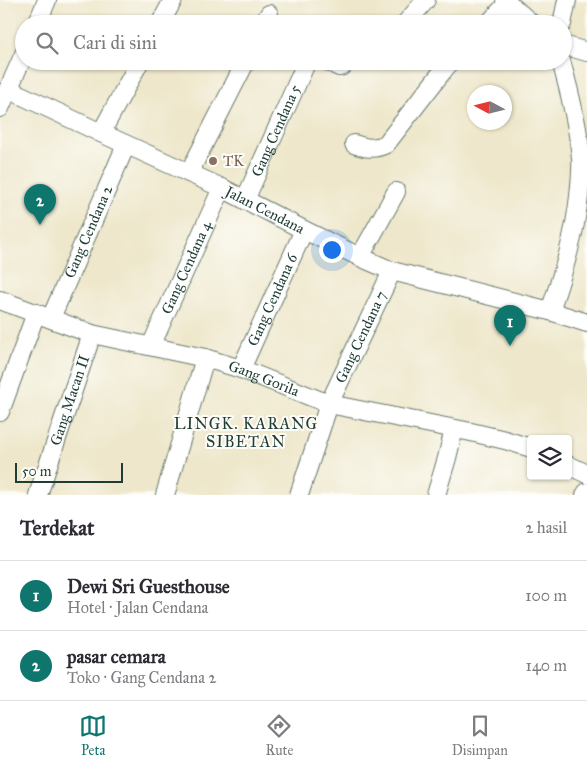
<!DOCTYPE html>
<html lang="id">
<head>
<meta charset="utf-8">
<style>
	body { margin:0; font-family:"IM FELL Great Primer",serif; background:#f7f7f7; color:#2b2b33 }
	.controls { position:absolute; right:15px; bottom:15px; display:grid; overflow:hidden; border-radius:5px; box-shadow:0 1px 4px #0004 }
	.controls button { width:45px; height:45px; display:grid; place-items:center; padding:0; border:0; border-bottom:1px solid #e1e1e2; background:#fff; color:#2b2b33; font:25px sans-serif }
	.compass { position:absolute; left:467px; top:85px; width:45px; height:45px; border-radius:50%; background:#fff; box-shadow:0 1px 4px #0004; rotate:277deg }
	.scale { position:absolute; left:15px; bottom:12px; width:108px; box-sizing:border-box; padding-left:5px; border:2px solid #1f3d34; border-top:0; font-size:14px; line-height:18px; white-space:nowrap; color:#1f3d34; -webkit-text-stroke:4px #fdfcf7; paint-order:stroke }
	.you { position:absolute; left:331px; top:249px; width:18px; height:18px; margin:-12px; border:4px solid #fff; border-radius:50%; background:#1a73e8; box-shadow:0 0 0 8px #1a73e833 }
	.badge { display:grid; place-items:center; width:32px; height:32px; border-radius:50%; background:#0f766e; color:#fff; font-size:16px; font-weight:700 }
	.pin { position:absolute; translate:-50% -41px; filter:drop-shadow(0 1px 2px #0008) }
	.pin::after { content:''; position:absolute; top:26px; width:18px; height:15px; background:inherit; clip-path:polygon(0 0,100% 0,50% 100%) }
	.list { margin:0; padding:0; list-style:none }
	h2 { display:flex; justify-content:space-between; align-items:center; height:65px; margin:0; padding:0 20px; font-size:21px }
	h2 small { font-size:16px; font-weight:400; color:#7c7c81 }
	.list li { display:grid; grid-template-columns:32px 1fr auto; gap:15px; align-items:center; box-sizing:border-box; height:70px; padding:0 20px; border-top:1px solid #e1e1e2 }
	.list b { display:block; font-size:19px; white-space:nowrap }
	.list p { margin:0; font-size:16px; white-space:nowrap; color:#7c7c81 }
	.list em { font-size:16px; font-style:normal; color:#7c7c81 }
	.icon { flex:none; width:28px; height:28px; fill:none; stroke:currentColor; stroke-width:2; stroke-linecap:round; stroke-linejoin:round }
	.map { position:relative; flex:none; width:587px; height:495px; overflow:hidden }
	.search { position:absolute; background:#fff; box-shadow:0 1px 4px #0004; left:15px; right:15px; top:15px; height:55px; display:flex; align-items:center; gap:12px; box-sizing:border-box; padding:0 18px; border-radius:28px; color:#7c7c81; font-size:19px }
	.sheet { height:205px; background:#fff }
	nav { display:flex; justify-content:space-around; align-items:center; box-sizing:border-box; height:70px; border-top:1px solid #e1e1e2; background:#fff; font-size:14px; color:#7c7c81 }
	nav a { display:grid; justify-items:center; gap:2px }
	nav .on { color:#0f766e }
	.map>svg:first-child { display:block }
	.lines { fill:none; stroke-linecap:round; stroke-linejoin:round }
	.minor-casing { stroke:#677869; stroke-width:20 }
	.minor { stroke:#fff; stroke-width:18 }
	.education-dot { fill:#8d6e63; stroke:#fdfcf7; stroke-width:2 }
	.labels { text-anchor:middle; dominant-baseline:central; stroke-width:4; stroke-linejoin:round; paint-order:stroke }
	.street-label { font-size:15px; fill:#1f3d34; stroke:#fdfcf7 }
	.education-label { font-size:15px; fill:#785e54; stroke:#fdfcf7; text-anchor:start }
	.neighbourhood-label { font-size:16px; letter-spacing:1px; fill:#1f3d34; stroke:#fdfcf7 }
</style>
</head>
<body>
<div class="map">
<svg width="587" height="495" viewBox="0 0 587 495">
	<rect width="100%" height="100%" fill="#fdfcf7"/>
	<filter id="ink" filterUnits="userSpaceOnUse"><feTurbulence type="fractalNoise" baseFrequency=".02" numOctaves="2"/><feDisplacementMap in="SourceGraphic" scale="10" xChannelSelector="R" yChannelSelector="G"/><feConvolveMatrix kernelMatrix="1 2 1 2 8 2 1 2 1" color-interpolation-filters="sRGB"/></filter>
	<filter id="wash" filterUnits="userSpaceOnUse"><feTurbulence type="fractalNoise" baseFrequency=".0096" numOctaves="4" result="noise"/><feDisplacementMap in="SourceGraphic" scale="20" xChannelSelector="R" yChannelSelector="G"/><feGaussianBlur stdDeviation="1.12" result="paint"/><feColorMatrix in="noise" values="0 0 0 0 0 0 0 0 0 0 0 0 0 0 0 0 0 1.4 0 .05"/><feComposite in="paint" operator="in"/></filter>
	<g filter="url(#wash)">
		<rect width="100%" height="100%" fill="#eee7cb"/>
	</g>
	<g filter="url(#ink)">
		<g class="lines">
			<defs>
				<g id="minor">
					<path d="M505 0 532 24"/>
					<path d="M37 24 47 0"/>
					<path d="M160 24 173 0"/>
					<path d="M264 24 269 14"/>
					<path d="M405 24 426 0"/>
					<path d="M488 24 508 3"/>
					<path d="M562 24 567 0"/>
					<path d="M563 45 587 52"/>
					<path d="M327 61 339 67 343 66 346 61"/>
					<path id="s1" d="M8 89 101 133 222 188 304 230 360 257 392 271 550 311 587 323"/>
					<path d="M0 108 24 54"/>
					<path d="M101 133 140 61"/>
					<path d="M354 144C365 148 374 150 386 144L442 72 451 61"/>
					<path d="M189 173 246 61"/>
					<path id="s2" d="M245 200 307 61"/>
					<path d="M360 257 396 192"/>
					<path id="s3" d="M0 300 92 334 205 358 241 369 329 404 471 432 505 440 531 448"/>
					<path d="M550 311C563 273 575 236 579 196 580 184 582 171 581 158 578 125 570 93 561 61"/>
					<path id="s4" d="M51 318 126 145"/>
					<path id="s5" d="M151 346 222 188"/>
					<path id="s6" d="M241 369 304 230"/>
					<path d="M0 412 36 313"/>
					<path d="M568 465 587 474"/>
					<path id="s7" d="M38 495 92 334"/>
					<path d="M165 495 205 358"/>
					<path id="s8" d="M299 495 329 404 392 271"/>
					<path d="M436 495 447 458 454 429"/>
					<path d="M585 495 587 492"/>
				</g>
			</defs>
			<!-- minor casing -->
			<use href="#minor" class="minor-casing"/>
			<!-- minor -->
			<use href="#minor" class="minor"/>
		</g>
	</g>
	<!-- markers -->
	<circle class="education-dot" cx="213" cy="161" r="5"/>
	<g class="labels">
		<!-- street labels -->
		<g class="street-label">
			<text stroke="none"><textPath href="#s2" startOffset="76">Gang Cendana 5</textPath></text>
			<text stroke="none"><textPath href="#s1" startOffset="284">Jalan Cendana</textPath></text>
			<text stroke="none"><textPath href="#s4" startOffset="94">Gang Cendana 2</textPath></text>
			<text stroke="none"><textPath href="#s5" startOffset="86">Gang Cendana 4</textPath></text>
			<text stroke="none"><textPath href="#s6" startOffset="76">Gang Cendana 6</textPath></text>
			<text stroke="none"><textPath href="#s8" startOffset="170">Gang Cendana 7</textPath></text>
			<text stroke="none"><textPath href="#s3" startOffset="276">Gang Gorila</textPath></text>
			<text stroke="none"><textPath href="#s7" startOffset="100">Gang Macan II</textPath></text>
		</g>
		<!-- education labels -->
		<g class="education-label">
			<text x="223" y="161">TK</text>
		</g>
		<!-- neighbourhood labels -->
		<g class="neighbourhood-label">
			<text x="246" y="423">LINGK. KARANG<tspan x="246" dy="18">SIBETAN</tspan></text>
		</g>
	</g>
</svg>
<div class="controls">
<button><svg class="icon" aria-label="layers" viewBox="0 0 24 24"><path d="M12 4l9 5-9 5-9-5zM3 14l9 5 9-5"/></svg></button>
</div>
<svg class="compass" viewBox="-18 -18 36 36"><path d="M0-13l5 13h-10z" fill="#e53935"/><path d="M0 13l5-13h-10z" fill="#7c7c81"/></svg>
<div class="scale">50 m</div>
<div class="you"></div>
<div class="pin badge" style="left:510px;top:346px">1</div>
<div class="pin badge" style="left:40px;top:225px">2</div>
<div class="search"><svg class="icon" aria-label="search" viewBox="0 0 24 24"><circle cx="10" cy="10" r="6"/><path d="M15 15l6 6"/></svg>Cari di sini</div>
</div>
<section class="sheet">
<h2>Terdekat<small>2 hasil</small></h2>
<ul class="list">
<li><span class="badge">1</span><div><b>Dewi Sri Guesthouse</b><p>Hotel · Jalan Cendana</p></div><em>100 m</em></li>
<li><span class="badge">2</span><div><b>pasar cemara</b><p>Toko · Gang Cendana 2</p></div><em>140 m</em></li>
</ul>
</section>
<nav>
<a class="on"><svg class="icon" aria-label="map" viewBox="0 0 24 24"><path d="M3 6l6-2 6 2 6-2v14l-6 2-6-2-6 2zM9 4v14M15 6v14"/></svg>Peta</a>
<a><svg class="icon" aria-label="directions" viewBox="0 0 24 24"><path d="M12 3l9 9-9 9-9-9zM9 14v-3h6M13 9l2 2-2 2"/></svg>Rute</a>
<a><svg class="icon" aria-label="saved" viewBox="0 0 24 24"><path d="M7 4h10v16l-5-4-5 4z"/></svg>Disimpan</a>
</nav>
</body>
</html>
